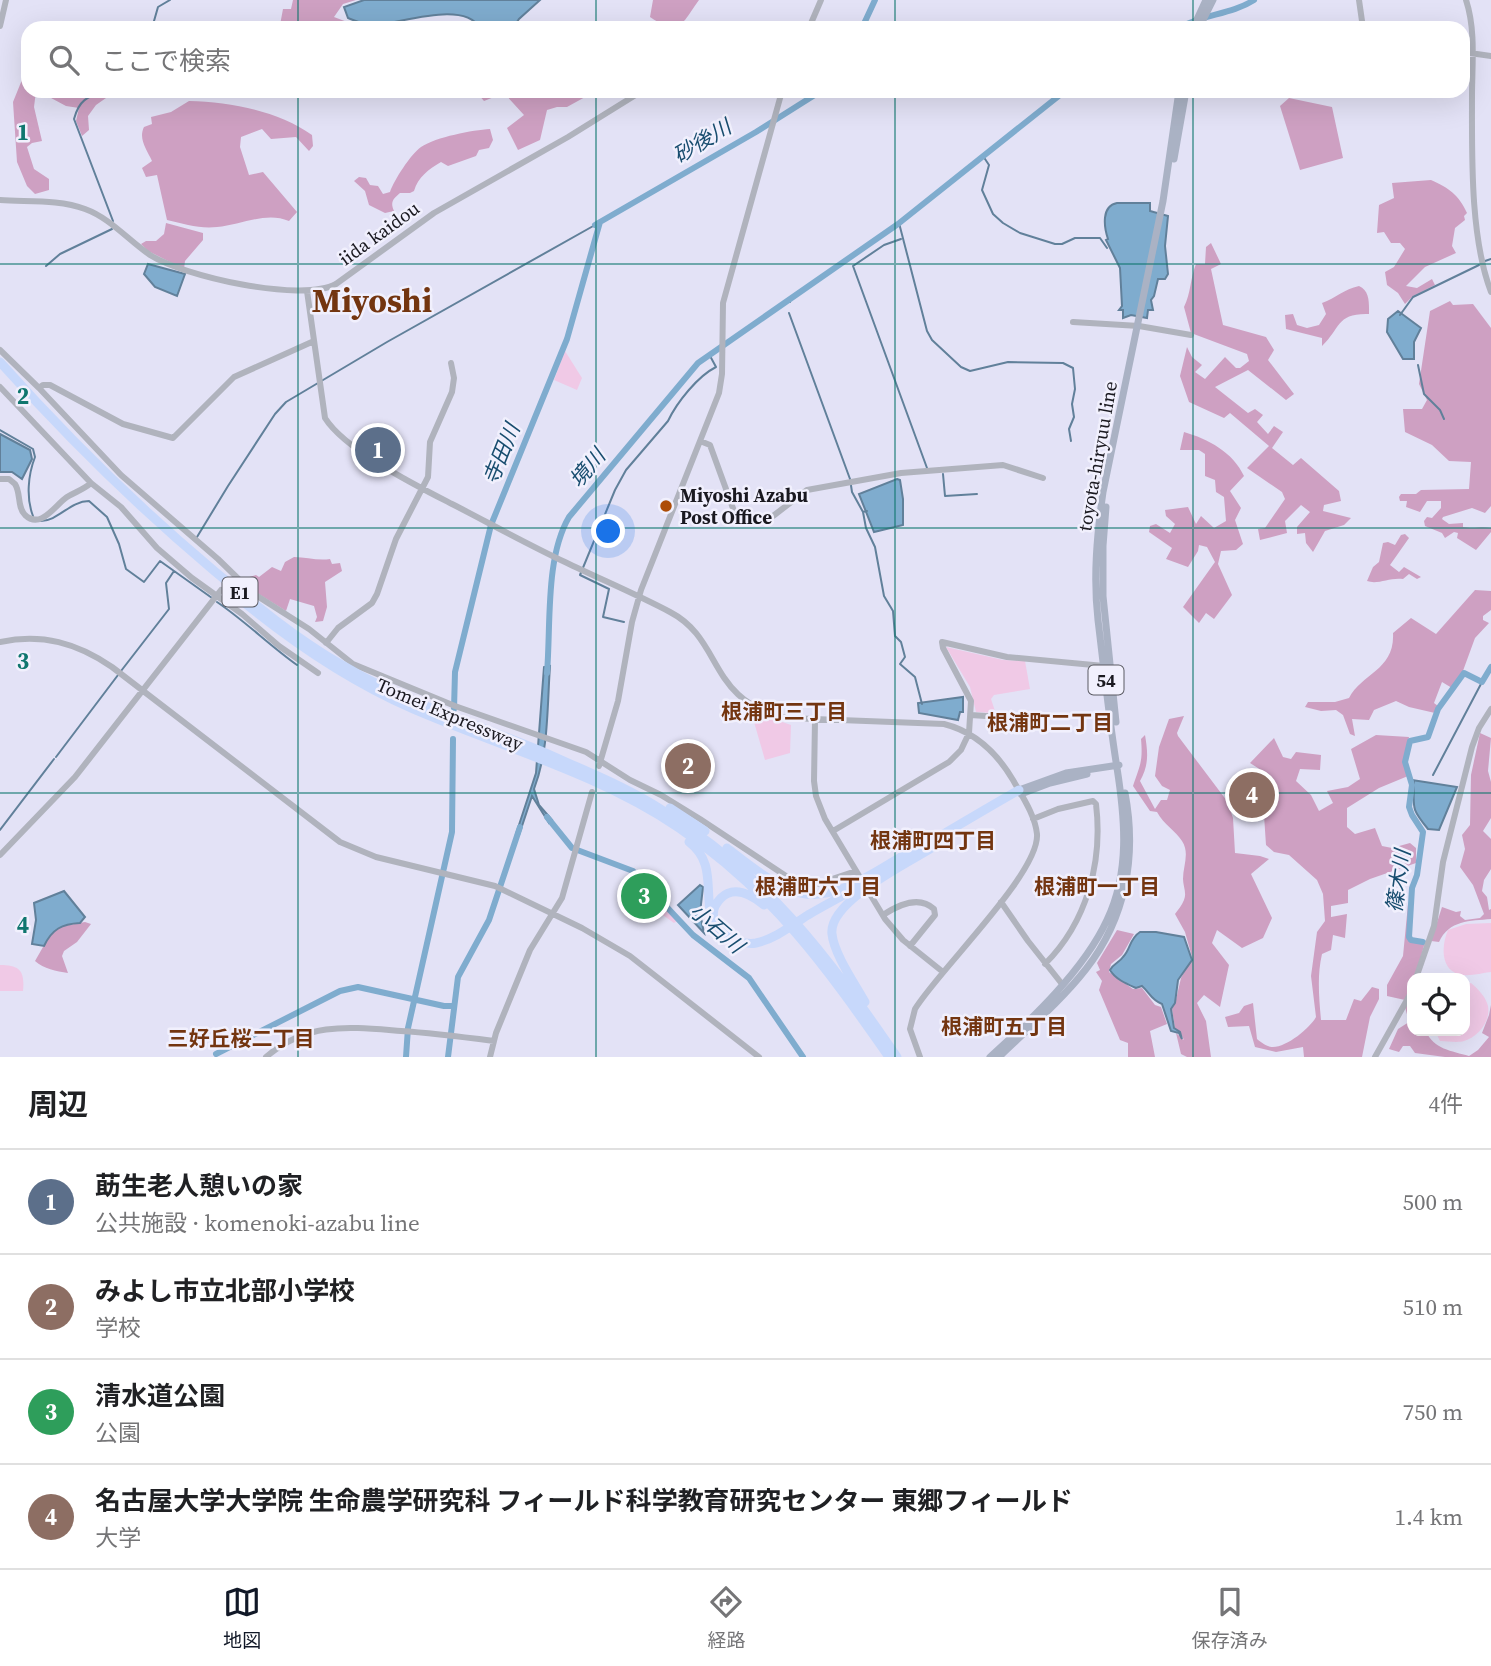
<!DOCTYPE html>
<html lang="ja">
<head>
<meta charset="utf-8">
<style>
	body { margin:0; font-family:"Source Serif 4","Noto Sans JP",serif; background:#f6f6f6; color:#202124 }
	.controls { position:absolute; right:21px; bottom:21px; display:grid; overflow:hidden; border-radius:14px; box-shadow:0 7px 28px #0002 }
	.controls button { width:63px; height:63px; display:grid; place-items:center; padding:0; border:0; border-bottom:2px solid #e0e0e0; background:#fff; color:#202124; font:35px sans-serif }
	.you { position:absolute; left:609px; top:532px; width:24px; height:24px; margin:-18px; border:5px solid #fff; border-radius:50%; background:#1a73e8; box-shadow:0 0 0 10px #1a73e833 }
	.badge { display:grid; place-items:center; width:46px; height:46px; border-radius:50%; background:#111827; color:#fff; font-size:23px; font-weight:700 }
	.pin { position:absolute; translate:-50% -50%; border:4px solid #fff; box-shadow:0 2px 7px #0006 }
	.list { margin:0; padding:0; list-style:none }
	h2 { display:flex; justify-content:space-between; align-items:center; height:91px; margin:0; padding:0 28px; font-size:30px }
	h2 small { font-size:23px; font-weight:400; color:#757577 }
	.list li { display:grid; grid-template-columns:46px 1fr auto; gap:21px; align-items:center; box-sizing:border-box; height:105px; padding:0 28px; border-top:2px solid #e0e0e0 }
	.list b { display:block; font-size:26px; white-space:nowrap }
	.list p { margin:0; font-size:23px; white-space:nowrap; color:#757577 }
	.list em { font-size:23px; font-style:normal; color:#757577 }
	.icon { flex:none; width:38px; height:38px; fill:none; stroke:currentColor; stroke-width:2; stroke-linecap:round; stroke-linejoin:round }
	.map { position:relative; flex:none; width:1491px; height:1057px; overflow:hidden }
	.search { position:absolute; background:#fff; box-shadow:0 7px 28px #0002; left:21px; right:21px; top:21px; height:77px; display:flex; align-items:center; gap:18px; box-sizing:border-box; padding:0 24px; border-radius:21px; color:#757577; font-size:26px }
	.sheet { height:511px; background:#fff }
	nav { display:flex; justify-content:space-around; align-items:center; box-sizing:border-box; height:98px; border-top:2px solid #e0e0e0; background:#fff; font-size:19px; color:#757577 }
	nav a { display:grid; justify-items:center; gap:4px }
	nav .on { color:#111827 }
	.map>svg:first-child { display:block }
	.green { fill:#f0c9e6 }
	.forest { fill:#cea0c2 }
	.water { fill:#7facce; stroke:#61809a; stroke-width:2 }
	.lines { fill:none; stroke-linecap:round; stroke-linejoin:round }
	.stream { stroke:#61809a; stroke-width:2 }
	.river { stroke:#7facce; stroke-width:6 }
	.secondary { stroke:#b0b3bd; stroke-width:6 }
	.primary { stroke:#aab2c4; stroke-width:7 }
	.highway { stroke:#c7d8fb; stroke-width:9 }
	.grid { fill:none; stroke:#0f766e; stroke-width:2; stroke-opacity:0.55 }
	.poi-dot { fill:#ad4c07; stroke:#f1f0fd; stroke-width:2.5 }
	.labels { text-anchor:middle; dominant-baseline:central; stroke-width:5; stroke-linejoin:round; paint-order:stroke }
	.shield { fill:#f1f0fd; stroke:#5a5a62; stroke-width:2 }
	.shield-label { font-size:18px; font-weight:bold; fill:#1a1920 }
	.street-label { font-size:19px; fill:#1a1920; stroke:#f1f0fd }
	.poi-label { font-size:19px; font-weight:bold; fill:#1a1920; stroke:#f1f0fd; text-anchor:start }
	.water-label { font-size:21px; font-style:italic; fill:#184d6f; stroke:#f1f0fd }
	.neighbourhood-label { font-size:21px; font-weight:bold; fill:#733510; stroke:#f1f0fd }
	.town-label { font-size:33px; font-weight:bold; fill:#733510; stroke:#f1f0fd }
	.grid-label { font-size:23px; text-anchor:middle; font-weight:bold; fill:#0f766e; stroke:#f1f0fd; stroke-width:5; stroke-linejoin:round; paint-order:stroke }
</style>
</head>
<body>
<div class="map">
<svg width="1491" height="1057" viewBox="0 0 1491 1057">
	<rect width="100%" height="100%" fill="#e3e2f6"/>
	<!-- green -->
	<path class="green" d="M565 351 582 378 577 390 554 380Z
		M946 647 1003 660 1025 661 1030 689 994 695 991 699 995 711 993 713 976 712 970 687Z
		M759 714 791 725 790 753 765 760 754 722Z
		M633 875 677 921 674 923 629 891Z
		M1491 923V972C1482 973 1472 976 1463 975 1440 972 1441 946 1448 930L1466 924Z
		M0 965C20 965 25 971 23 991H0Z
		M1471 983C1478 989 1486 997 1488 1006 1491 1021 1478 1037 1464 1041 1457 1043 1447 1041 1440 1041L1435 1031H1465V984Z"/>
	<!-- forest -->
	<path class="forest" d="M293 0H356L343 4 334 17 363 28H268V26L280 25 283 9H291Z
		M653 0H699C681 25 680 37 650 17Z
		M28 65V91H36L34 107 42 141 32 143 27 147 34 169 49 179V190L35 194 27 186 17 162 13 102Z
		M38 91H116L96 105 88 116 89 130 82 136 76 121 79 108 66 106Z
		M431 91H596L567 107H557L547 110 540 140 518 150 507 128 524 115 504 93 484 101 478 94 454 92 432 97Z
		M1289 98 1332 107 1343 158 1300 170 1280 106Z
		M189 101C231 102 278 111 312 135L313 146 309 151 296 137 271 139 262 129 241 137 240 147 249 175 263 172 297 212 289 221C266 211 242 225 217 227 200 229 184 224 167 220L157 175 146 177 142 168 152 161C147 150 138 139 144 127L152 124 151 117 171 112Z
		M490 129 493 140 489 148 479 150 476 156 448 166 441 162C429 169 418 177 414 191L410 193H400C393 199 390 202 394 211L385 213 369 205 365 191 354 181 359 177 366 178 370 185 378 186 383 194 390 192C394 180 411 154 421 147 436 137 473 130 490 129Z
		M1431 180C1449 188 1459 195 1467 213L1464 216 1465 220 1455 228 1452 246 1456 253 1425 267 1406 286 1417 288 1432 279 1435 285 1413 296 1405 304 1398 293 1387 285 1385 272 1394 267 1405 249 1400 243H1391L1384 232 1377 233 1379 205 1394 198 1392 183Z
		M166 223 203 233V240L185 261 184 269 148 251 141 244 146 241H156L164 234Z
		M1211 243 1221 264 1211 269 1223 325 1266 337 1274 350 1268 360 1294 394 1286 400 1248 370 1215 387 1248 413 1255 409 1263 415 1257 422 1268 434 1274 426 1283 432 1272 448 1293 465 1301 458 1339 491 1341 501 1324 505 1323 511 1351 518 1344 525 1325 531 1313 552 1306 543 1305 533 1297 534V527L1310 512 1301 505 1285 521 1287 533 1260 540 1258 529 1265 528 1285 499 1282 492 1247 468 1269 446 1230 413 1224 418 1189 402 1180 376 1187 347 1192 357 1202 365 1195 372 1205 379 1225 357 1236 368H1240L1249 361 1247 354 1191 333 1184 307C1191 293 1190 279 1196 264H1205L1206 247Z
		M1359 286C1370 291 1369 303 1369 314 1336 313 1341 328 1322 346V338L1286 329 1285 315 1293 314 1297 325 1307 328 1319 325 1326 314 1322 303C1336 298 1344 289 1359 286Z
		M1450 301 1453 305 1473 304 1491 328V506L1485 513 1472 508 1443 517 1442 519 1449 524 1463 523V527C1475 529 1481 526 1491 528V532L1476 550 1457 538 1458 533 1454 532 1445 538 1442 533 1425 526 1424 521 1427 517 1432 518 1441 508V501H1427L1420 512 1406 507 1407 501H1400L1399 497 1401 494H1416L1421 490 1469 489 1471 462 1449 461 1432 445 1405 432 1403 409H1422L1427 400 1419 384 1430 311Z
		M1184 432C1208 439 1233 452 1244 476L1230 491 1241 508 1235 520 1243 544 1236 550 1221 551 1218 564 1232 595 1214 619 1206 613 1199 623 1183 607 1215 562 1207 547 1199 545 1198 551 1188 567 1166 559 1172 548 1149 532 1150 526 1156 524 1170 533 1175 524 1166 516 1165 510 1188 507 1196 524 1201 516 1214 528 1226 521 1224 497 1216 492 1215 480 1205 476V454L1199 450H1180Z
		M1401 535 1405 534 1409 538 1390 565 1399 572 1404 567 1421 577 1417 579 1409 574 1403 579C1390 577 1378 585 1367 581L1373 567 1379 562 1383 543 1388 542 1395 545Z
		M294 557C306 557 318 561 330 559L332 564 340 563 342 571 325 582 327 607 323 621 315 622 317 617 314 606 290 599 286 611 254 591 243 579 256 575 259 577 272 567 281 571 285 562Z
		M1475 590 1491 591V610L1483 616V620L1489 623 1475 638 1460 679 1452 688 1442 682 1434 703 1438 706 1435 713 1409 707 1396 701 1374 710 1369 720 1352 719 1355 736 1350 734 1343 715 1336 710 1321 711 1305 707 1308 702H1335L1349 698C1362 673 1395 670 1393 633L1411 618 1436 634Z
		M1184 716 1177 733 1178 736 1227 801 1233 818 1235 853 1260 856 1269 859 1251 874 1272 918 1263 938 1242 948 1217 930 1212 943 1229 965 1220 1007 1204 995 1197 1003 1206 1021 1211 1057H1187L1181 1054 1176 1033 1184 1040 1180 1032 1175 1028 1172 1009 1175 1004 1181 978 1192 957 1185 932 1175 914C1178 910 1182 905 1184 900 1187 893 1183 886 1183 879 1183 866 1190 853 1182 841 1175 830 1164 825 1157 812L1150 811 1133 786C1140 765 1143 762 1141 739L1145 735C1148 753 1149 765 1140 781L1155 809 1161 800H1167L1170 790 1162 786 1155 776 1159 747 1169 719Z
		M1480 733 1491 738 1488 771 1491 782V818L1483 831 1491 839V869L1484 880 1482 891 1487 897 1489 910 1491 909V919C1470 921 1449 920 1439 942L1431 941 1442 907 1456 912 1461 911 1460 916 1465 920 1480 918 1484 914 1473 885 1460 867 1465 849 1462 835 1470 825 1471 775Z
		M1376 735 1409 737 1403 763 1408 776 1379 788 1347 808V827L1355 834 1375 828 1382 846 1392 848 1410 843 1416 848V863L1370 879 1348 890V903L1331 906V917L1347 914 1345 938 1333 935 1331 950 1322 954C1317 975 1319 998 1321 1020H1346L1354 999 1361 1001 1372 987 1379 989V999L1370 1017 1362 1057H1304L1303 1047 1276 1052 1255 1047 1249 1026 1228 1027 1225 1017 1239 1013 1244 1006 1253 1003 1257 1039C1262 1043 1267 1047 1273 1047 1287 1047 1310 1028 1316 1017L1311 976 1317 932 1325 921 1323 894 1317 880 1289 855 1274 852 1266 845 1261 770 1250 763 1274 738 1283 757 1291 759 1296 752 1321 755 1320 770 1300 769 1296 781 1311 795 1319 811 1333 803 1327 791 1348 787 1360 779 1351 749Z
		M1408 904H1410L1408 937 1425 942 1419 964 1405 1000 1387 996V985L1403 956Z
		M85 922 91 924 77 942 64 951 62 956 68 973C56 971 44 969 35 961L51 933 63 926Z
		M1117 930 1134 934 1122 955 1111 964 1109 972 1133 989 1142 988 1155 1005 1161 1007 1167 1024 1150 1031 1155 1057H1128V1043L1120 1040 1099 990 1102 981 1096 972 1100 970 1097 963Z
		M1412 994V1031H1426C1433 1049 1452 1051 1469 1056L1478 1050 1489 1037 1482 1033 1489 1015 1491 1005V1057H1445L1415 1053 1410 1046H1403L1399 1052 1389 1049 1398 1029 1409 1022 1405 1007Z"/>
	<!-- water -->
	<path class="water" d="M364 0H540L519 19 513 28H480C464 0 402 23 375 25 366 26 356 21 348 18L344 7Z
		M1117 203H1150V211L1168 216 1165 246 1168 274 1165 279H1158L1154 296 1151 300 1153 310H1148L1147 318 1131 315 1123 318V310H1119L1122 306 1120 268 1106 240 1108 239C1104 227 1101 206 1117 203Z
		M148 264 185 274 177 296 155 287 144 274Z
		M1398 311 1421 328 1414 342V359H1403L1387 332 1388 319Z
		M0 434 30 450 32 459 22 479 12 472H0Z
		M897 479 900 480 903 499V525L874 532 859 494Z
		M550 666C547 707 549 750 534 789L539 805 552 820 549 823 532 796 519 835 516 834 536 773 544 667Z
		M963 697V712H960L958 720 919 713 918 703Z
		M1412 780 1457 787 1439 830 1428 829C1410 807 1414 808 1414 782Z
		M700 885 703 887 700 913 704 933 678 905Z
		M64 891 85 917 80 923C62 924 52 929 44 946L32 944 36 920 34 903Z
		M1140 932H1156L1184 937 1192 960 1178 980 1175 1003 1171 1009 1174 1028 1180 1032 1182 1039 1179 1033 1171 1031 1162 1004C1151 1000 1150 993 1142 986L1136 988C1127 984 1115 979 1110 970 1114 963 1119 963 1123 957 1131 949 1129 939 1140 932Z"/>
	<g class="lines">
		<!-- stream -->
		<path class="stream" d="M152 28 158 7 170 0
			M104 91C87 97 79 100 74 119L113 221
			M983 156 989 165 982 190 993 214 1003 223 1020 233 1055 244H1062L1075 238H1100L1107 248
			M899 223 927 331 932 340 961 367 970 371 1008 362 1063 363 1073 368 1075 389 1072 404 1074 417 1069 429 1071 441
			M901 239 884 245 853 266 927 468
			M1485 261 1491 259
			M46 266 60 254 112 229
			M788 299 790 302
			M789 313 850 479 852 492 863 512 867 511
			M1400 315 1413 297 1479 265
			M1418 365 1424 394 1440 410 1444 419
			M0 430 33 449 35 457C28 475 26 498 33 516
			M943 474 945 496 977 494
			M863 512 866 528 875 547 884 596 893 611 895 636 901 642 905 657 900 664 915 677 922 704
			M41 521C58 521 70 501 89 501L107 517 119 544 126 569 144 582 160 561 212 598
			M197 537 228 486 275 414 286 402 387 342 595 225
			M217 602C245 621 269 645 297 665
			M624 622 603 617 609 589 580 575 615 490 626 470 668 421C677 402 698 376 716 367L709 354
			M121 671 169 609 166 583 174 571
			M56 757 118 675
			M1433 775 1482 682
			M0 830 54 759"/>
		<!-- river -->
		<path class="river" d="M862 28 875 0
			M1179 28C1202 14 1231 15 1254 0
			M600 222 756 132 821 91
			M547 673C551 625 545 558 569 517L698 363 898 224 1065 91
			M454 709 455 672 491 525 567 339 600 222 595 225
			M547 817 572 848 633 871 693 935 749 978 803 1057
			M1423 942 1411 940 1409 937 1412 888 1417 875 1423 832 1412 815 1409 807 1412 785 1405 762 1410 741 1428 737 1438 709 1464 673 1482 682 1491 667
			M216 1054 340 991 358 987 444 1006H453
			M406 1057 408 1028 452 832 453 739
			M448 1057 458 977 489 920 520 827"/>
		<!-- secondary -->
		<path class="secondary" d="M1359 0 1363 28
			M1466 0C1476 30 1472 65 1472 96 1472 155 1470 237 1491 292
			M0 26 6 0
			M809 28 821 0
			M1463 52 1491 56
			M0 200C27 202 59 199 85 209 110 218 128 240 150 255 183 276 301 303 336 284L434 213 568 137 642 91
			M307 291 325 418C345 450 417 486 452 504 489 523 527 544 565 562 600 579 636 594 670 612 724 640 707 702 788 718L944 724C976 732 997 753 1013 780 1022 796 1035 815 1037 834 1040 873 938 971 915 1009L910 1029 920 1057
			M1073 322 1139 326 1191 335
			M0 350 39 388 121 475 218 559 254 594 309 629 353 664 455 706 586 752 630 780 661 795 700 819 795 882 817 884 856 871
			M0 387 91 483 121 507 157 548 192 578 242 614 279 646 318 673
			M39 388 43 385H50L123 424 173 438 234 377 314 341
			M700 441 710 445 738 522 773 516 807 490 901 473 1003 465 1043 478
			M0 479H9L15 484C21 493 17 507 25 515 41 530 55 505 67 497 75 492 83 490 91 483
			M0 642C42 633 77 643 112 667L340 842 376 857 495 886 582 928 630 956 759 1057
			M942 642 1007 657 1104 666
			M326 643 338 628 372 603 377 594 396 539 428 477 430 442 452 392 454 378 451 363
			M971 715 1000 717
			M815 720 814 781 816 796 825 819 885 919 903 940 943 972
			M599 766 618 701 632 622 641 590 719 393 722 374 723 303 782 91
			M1033 819 1058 809 1093 801 1096 804C1103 862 1087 922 1045 964
			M833 831 949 762 961 750 969 733 971 701 943 648 942 642
			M0 855 75 777 221 590
			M1001 902 1028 941 1062 984
			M883 915C898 905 919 895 934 909L935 915 910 946
			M1416 978 1434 926 1443 862 1472 747 1479 728 1491 709
			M266 1057C308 1021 350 1027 401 1031 432 1033 463 1037 494 1041
			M490 1057 496 1033 530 950 562 898 592 792
			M1375 1057 1412 991"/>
		<!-- primary -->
		<path class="primary" d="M1193 28 1206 0
			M1199 28 1213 0
			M1174 159 1186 91
			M1106 507 1103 546V596L1116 722
			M1019 790 1066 773 1119 765
			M1021 794 1050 783 1087 774
			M990 1057C1031 1020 1084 970 1107 920 1130 872 1125 819 1117 768 1109 719 1104 669 1098 620 1093 577 1097 535 1103 492L1163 201 1179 91
			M999 1057C1028 1029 1061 1001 1086 969 1126 918 1137 856 1125 793"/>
		<!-- highway -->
		<path class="highway" d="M0 362C66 436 136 505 212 569 253 603 295 638 342 665 409 705 484 726 555 757 590 773 626 787 659 808 768 875 826 954 897 1057
			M235 595C290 641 347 680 413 709 501 747 598 773 679 828 772 891 826 967 889 1057
			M670 808 705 831
			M689 842C715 862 705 888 711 916
			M727 848C748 864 775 887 801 893 835 901 873 873 901 857 910 851 920 848 930 842 959 825 989 807 1019 790
			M854 894 871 885
			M764 905C752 895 734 885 721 898 698 921 733 947 756 943 775 939 792 925 808 915 825 905 843 896 859 886
			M865 1002C855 984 834 954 832 934 828 901 910 862 935 846"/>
	</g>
	<!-- grid -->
	<path class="grid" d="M298 0V28M596 0V28M895 0V28M1193 0V28M298 91V1057M596 91V1057M895 91V1057M1193 91V1057M0 264H1491M0 528H1491M0 793H1491"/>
	<!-- markers -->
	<circle class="poi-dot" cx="666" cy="506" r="7"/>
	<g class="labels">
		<!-- shield labels -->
		<g class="shield">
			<rect x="222.5" y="577.5" width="35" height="29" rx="5"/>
			<rect x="1088.5" y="665.5" width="35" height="29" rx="5"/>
		</g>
		<g class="shield-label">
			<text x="240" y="592">E1</text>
			<text x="1106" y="680">54</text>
		</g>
		<!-- street labels -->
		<g class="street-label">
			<text transform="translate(379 233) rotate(-36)">iida kaidou</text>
			<text transform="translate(1097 456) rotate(-80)">toyota-hiryuu line</text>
			<text transform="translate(450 714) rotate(23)">Tomei Expressway</text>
		</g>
		<!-- poi labels -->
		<g class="poi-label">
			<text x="680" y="495">Miyoshi Azabu<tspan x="680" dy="22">Post Office</tspan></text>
		</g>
		<!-- water labels -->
		<g class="water-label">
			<text transform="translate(702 141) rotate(-31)">砂後川</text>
			<text transform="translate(501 454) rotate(-68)">寺田川</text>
			<text transform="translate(587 468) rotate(-50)">境川</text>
			<text transform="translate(1398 881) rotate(-82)">篠木川</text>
			<text transform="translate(717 928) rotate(41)">小石川</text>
		</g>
		<!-- neighbourhood labels -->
		<g class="neighbourhood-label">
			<text x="784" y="711">根浦町三丁目</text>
			<text x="1050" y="722">根浦町二丁目</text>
			<text x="933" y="840">根浦町四丁目</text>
			<text x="818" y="886">根浦町六丁目</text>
			<text x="1097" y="886">根浦町一丁目</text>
			<text x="1004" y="1026">根浦町五丁目</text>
			<text x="241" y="1038">三好丘桜二丁目</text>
		</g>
		<!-- town labels -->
		<g class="town-label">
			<text x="372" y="300">Miyoshi</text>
		</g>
	</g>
	<g class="grid-label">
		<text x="23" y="140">1</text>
		<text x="23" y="404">2</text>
		<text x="23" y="669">3</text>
		<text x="23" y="933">4</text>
	</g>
</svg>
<div class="controls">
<button><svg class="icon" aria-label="locate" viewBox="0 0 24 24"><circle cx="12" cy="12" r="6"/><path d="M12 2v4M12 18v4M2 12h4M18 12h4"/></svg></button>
</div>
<div class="you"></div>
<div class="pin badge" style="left:378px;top:450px;background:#5c6f8a">1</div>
<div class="pin badge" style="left:688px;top:766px;background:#8d6e63">2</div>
<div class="pin badge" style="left:644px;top:896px;background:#2e9e5b">3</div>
<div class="pin badge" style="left:1252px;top:795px;background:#8d6e63">4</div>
<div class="search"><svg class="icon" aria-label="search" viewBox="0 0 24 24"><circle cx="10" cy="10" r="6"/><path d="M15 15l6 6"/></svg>ここで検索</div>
</div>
<section class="sheet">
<h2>周辺<small>4件</small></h2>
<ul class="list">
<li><span class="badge" style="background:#5c6f8a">1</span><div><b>莇生老人憩いの家</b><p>公共施設 · komenoki-azabu line</p></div><em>500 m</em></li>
<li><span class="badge" style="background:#8d6e63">2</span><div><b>みよし市立北部小学校</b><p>学校</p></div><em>510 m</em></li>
<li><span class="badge" style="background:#2e9e5b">3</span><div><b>清水道公園</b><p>公園</p></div><em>750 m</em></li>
<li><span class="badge" style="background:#8d6e63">4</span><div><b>名古屋大学大学院 生命農学研究科 フィールド科学教育研究センター 東郷フィールド</b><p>大学</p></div><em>1.4 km</em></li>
</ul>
</section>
<nav>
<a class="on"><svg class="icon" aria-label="map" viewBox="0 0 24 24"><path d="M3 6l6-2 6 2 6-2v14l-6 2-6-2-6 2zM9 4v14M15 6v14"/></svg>地図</a>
<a><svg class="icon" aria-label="directions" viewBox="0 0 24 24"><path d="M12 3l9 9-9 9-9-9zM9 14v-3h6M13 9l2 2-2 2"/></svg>経路</a>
<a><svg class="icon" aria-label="saved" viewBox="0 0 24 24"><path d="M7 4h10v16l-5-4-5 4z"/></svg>保存済み</a>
</nav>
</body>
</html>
